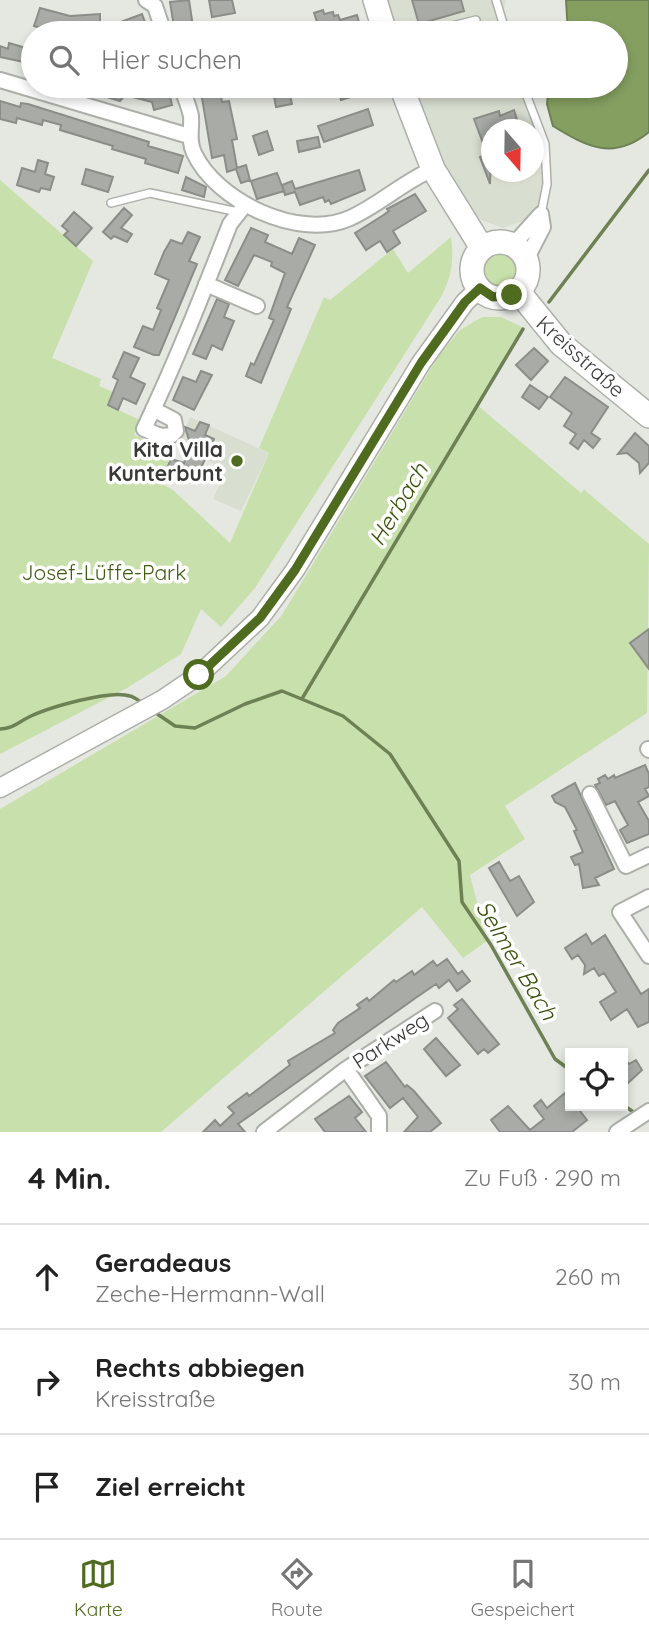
<!DOCTYPE html>
<html lang="de">
<head>
<meta charset="utf-8">
<style>
	body { margin:0; font-family:Quicksand,sans-serif; background:#f6f6f6; color:#222 }
	.controls { position:absolute; right:21px; bottom:21px; display:grid; overflow:hidden; border-radius:0px; box-shadow:0 4px 10px #0003 }
	.controls button { width:63px; height:63px; display:grid; place-items:center; padding:0; border:0; border-bottom:2px solid #e0e0e0; background:#fff; color:#222; font:35px sans-serif }
	.compass { position:absolute; left:481px; top:119px; width:63px; height:63px; border-radius:50%; background:#fff; box-shadow:0 4px 10px #0003; rotate:160deg }
	.stop { position:absolute; width:21px; height:21px; margin:-16px; border:5px solid #4f6b1f; border-radius:50%; background:#fff }
	.stop.end { background:#4f6b1f; border-color:#fff; box-shadow:0 2px 7px #0008 }
	.list { margin:0; padding:0; list-style:none }
	h2 { display:flex; justify-content:space-between; align-items:center; height:91px; margin:0; padding:0 28px; font-size:30px }
	h2 small { font-size:23px; font-weight:400; color:#767676 }
	.list li { display:grid; grid-template-columns:46px 1fr auto; gap:21px; align-items:center; box-sizing:border-box; height:105px; padding:0 28px; border-top:2px solid #e0e0e0 }
	.list b { display:block; font-size:26px; white-space:nowrap }
	.list p { margin:0; font-size:23px; white-space:nowrap; color:#767676 }
	.list em { font-size:23px; font-style:normal; color:#767676 }
	.icon { flex:none; width:38px; height:38px; fill:none; stroke:currentColor; stroke-width:2; stroke-linecap:round; stroke-linejoin:round }
	.map { position:relative; flex:none; width:649px; height:1132px; overflow:hidden }
	.search { position:absolute; background:#fff; box-shadow:0 4px 10px #0003; left:21px; right:21px; top:21px; height:77px; display:flex; align-items:center; gap:18px; box-sizing:border-box; padding:0 24px; border-radius:38px; color:#767676; font-size:26px }
	.sheet { height:406px; background:#fff }
	nav { display:flex; justify-content:space-around; align-items:center; box-sizing:border-box; height:98px; border-top:2px solid #e0e0e0; background:#fff; font-size:19px; color:#767676 }
	nav a { display:grid; justify-items:center; gap:4px }
	nav .on { color:#4f6b1f }
	.map>svg:first-child { display:block }
	.built { fill:#d8dfd1; fill-rule:evenodd }
	.green { fill:#c8e0ab }
	.water { fill:#849f60; stroke:#6e8154; stroke-width:2 }
	.lines { fill:none; stroke-linecap:round; stroke-linejoin:round }
	.stream { stroke:#6e8154; stroke-width:3.5 }
	.building { fill:#a9aca6; stroke:#8b8e88; stroke-width:2 }
	.service-casing { stroke:#acb0a9; stroke-width:10 }
	.minor-casing { stroke:#acb0a9; stroke-width:18 }
	.tertiary-casing { stroke:#acb0a9; stroke-width:21 }
	.primary-casing { stroke:#acb0a9; stroke-width:26 }
	.service { stroke:#fff; stroke-width:7 }
	.minor { stroke:#fff; stroke-width:14 }
	.tertiary { stroke:#fff; stroke-width:18 }
	.primary { stroke:#fff; stroke-width:23 }
	.route { stroke:#4f6b1f; stroke-width:9 }
	.poi-dot { fill:#4f6b1f; stroke:#fff; stroke-width:2.5 }
	.labels { text-anchor:middle; dominant-baseline:central; stroke-width:7; stroke-linejoin:round; paint-order:stroke }
	.street-label { font-size:21px; fill:#393a38; stroke:#fff }
	.poi-label { font-size:21px; font-weight:bold; fill:#393a38; stroke:#fff; text-anchor:end }
	.park-label { font-size:21px; fill:#425b17; stroke:#fff }
	.water-label { font-size:23px; font-style:italic; fill:#39520a; stroke:#fff }
</style>
</head>
<body>
<div class="map">
<svg width="649" height="1132" viewBox="0 0 649 1132">
	<rect width="100%" height="100%" fill="#e5e8e1"/>
	<!-- built -->
	<path class="built" d="M384 0H506L504 9 510 33H394Z
		M409 86H523L545 144 547 184 541 214 503 228 481 220 450 182ZM491 130H534V172H491Z
		M190 417 269 453 241 511 213 499 226 469 177 447Z"/>
	<!-- green -->
	<path class="green" d="M0 180 93 261 52 358 101 379 99 386 113 392 107 405 140 420 134 435 172 451 160 483 173 490 230 543 269 453 259 448 324 297 330 300 393 249 408 273 451 237C454 261 452 276 441 297L255 588 221 627 201 609 181 654 127 688 0 754Z
		M478 271a22 22 0 1 1 44 0a22 22 0 1 1-44 0Z
		M482 317H501L522 327 476 404 581 493 584 489 588 493 649 544 647 713 505 806 525 839 470 875 487 941 463 958 422 907 161 1132H0V809L226 676 282 615 439 355 460 330Z"/>
	<!-- water -->
	<path class="water" d="M566 0H649V132C614 161 587 147 553 126L547 104 549 86H616V33H568Z"/>
	<g class="lines">
		<!-- stream -->
		<path class="stream" d="M549 302 649 170
			M303 697 523 329
			M153 711 175 726 195 728 245 704 282 691 343 716 390 754 459 861 462 902 491 945 555 1059 570 1070
			M0 729C14 728 17 723 29 717 47 708 111 689 130 696 135 697 140 702 144 704
			M623 1105 635 1113"/>
	</g>
	<!-- building -->
	<path class="building" d="M189 0 194 33H175L170 2Z
		M209 0H232L235 13 212 17Z
		M412 0H461L464 11 419 24Z
		M40 8 70 16 100 14V23L110 26 142 14 149 33H58L34 26Z
		M323 10 324 14 333 12 334 16 338 15 340 20 357 15 362 33H281V31L307 23 318 25 314 13Z
		M9 43 33 50V64L0 57V46L8 49Z
		M82 86H135L147 89 157 86 161 90 168 88 172 105 154 110 152 102 125 95 120 101 81 89Z
		M200 86H219L222 102 229 101 237 139 232 140 237 168 246 165 250 180 241 183 236 169 227 172 224 155 212 158Z
		M272 86H288L292 104 276 107Z
		M354 86 357 95 341 100 338 89Z
		M0 101 20 107 21 103 28 104 149 142 148 146 183 156 178 173 145 163 146 159 112 149 113 146 60 130 61 125 43 120 42 125 17 118 16 123 0 119Z
		M368 109 373 125 324 142 318 126Z
		M514 110 520 130H492L490 184 480 157 487 154 474 119 499 111 500 116Z
		M267 131 273 150 259 155 253 136Z
		M318 137 320 147 299 152 297 141Z
		M38 160 48 163 45 174 54 177 50 190 41 188 39 192 17 185 22 168 35 172Z
		M86 169 113 177 108 192 82 184Z
		M359 170 365 190 331 204 329 200 325 202 323 197 300 205 295 192 285 195 282 185 292 181 295 189Z
		M277 173 284 191 257 199 251 181Z
		M186 177 206 187 204 197 182 190Z
		M415 194 426 211 393 231 400 243 387 252 380 241 366 250 355 233 382 216 389 211 387 209Z
		M124 208 132 215 121 228 132 234 127 242 114 236 111 239 103 232Z
		M74 212 92 228 76 246 64 235 68 231 62 226Z
		M251 228 268 235 265 242 292 254 299 238 315 245 287 307 291 309 261 383 246 376 251 363 254 365 274 320 269 318 285 273 271 266 272 262 254 255 238 286 225 280Z
		M188 232 200 237 189 261 197 264 159 355H154L134 347 143 326 153 330 161 310 157 308 169 280 155 274 164 252 171 240 182 244Z
		M217 299 229 304 224 317 234 321 222 350 212 345 206 359 193 354Z
		M534 348 548 361 531 380 516 365Z
		M124 352 139 358 130 377 145 384 136 404 123 398 118 410 108 405 118 380 113 377Z
		M201 371 212 375 194 410 173 400 183 377 196 382Z
		M565 377 608 407 591 433 600 439 593 448 584 440 578 449 570 443 576 434 564 426 572 413 550 397Z
		M530 385 548 397 539 409 522 397Z
		M200 422 209 425 205 435 214 439 201 468 204 475 194 480 167 468 171 459 184 463 191 447 185 427 195 431Z
		M635 433 649 446V463L640 473 639 463 627 453 618 454Z
		M649 629V669L630 643Z
		M645 765 649 774V787L645 789 649 796 638 802 649 821V834L627 843 620 830 628 825 615 801 606 805 595 785 600 783 598 779 605 775 608 779 614 775 615 778Z
		M575 783 614 869 595 878 599 885 583 888 579 864 575 865 571 857 583 852 574 831 577 830 565 807 555 802 552 796Z
		M499 862 510 881 519 876 534 902 517 916 489 868Z
		M586 934 592 944 605 935 641 994 649 989V1022L638 1027 627 1009 611 1020 600 1002 616 992 604 973 599 976 594 968 584 974 585 965 578 955 572 959 565 948Z
		M447 959 458 974 462 971 470 981 457 991 449 980 439 988 436 984 417 997 238 1124 245 1132H203L215 1120 220 1126 234 1113 228 1107 247 1093 249 1096 290 1065 288 1061 335 1033 333 1030 338 1023 360 1008 357 1005 367 998 369 1001 394 980 396 982 412 971 414 975 433 961 437 966Z
		M462 999 499 1044 488 1053 484 1049 478 1054 448 1018 458 1009 454 1005Z
		M436 1038 460 1065 446 1076 424 1049Z
		M623 1056 629 1064 636 1060 642 1070 627 1084 623 1078Z
		M386 1062 405 1087 407 1085 414 1091 441 1123 430 1132H404L418 1117 403 1098 390 1108 365 1076Z
		M565 1093 570 1099V1106H576L587 1120 572 1132H500L491 1120 508 1106 530 1130 544 1119 534 1106 541 1100 547 1108Z
		M349 1096 362 1112 355 1118 366 1132H325L315 1119Z"/>
	<g class="lines">
		<defs>
			<path id="service" d="M496 0 506 33
				M439 33 444 28 476 20
				M454 86 457 90 478 86
				M523 86 545 144 547 184 541 214
				M111 203 150 193 238 212"/>
			<path id="minor" d="M146 0 155 6 164 33
				M0 80 189 136
				M181 86C184 95 189 106 191 116 192 130 188 140 194 153 216 201 299 241 350 218 379 205 403 182 433 169
				M513 245 541 214
				M526 260 543 227 541 214
				M206 284 257 306
				M153 409 174 420 176 431 172 435 161 436 144 429C176 362 203 293 230 224L245 205
				M648 749 649 750
				M590 794 626 866 649 855
				M649 897 620 912 649 956
				M346 1069 379 1116V1132
				M264 1132 346 1069 435 1011
				M617 1132 649 1111"/>
			<path id="tertiary" d="M0 788 162 700 199 675 260 618 295 570 421 363 465 302 480 288"/>
			<path id="primary" d="M375 0 385 33
				M401 86 433 169 482 248
				M472 270a28 28 0 1 1 56 0a28 28 0 1 1-56 0Z
				M518 291 561 344 649 416"/>
		</defs>
		<!-- service casing -->
		<use href="#service" class="service-casing"/>
		<!-- minor casing -->
		<use href="#minor" class="minor-casing"/>
		<!-- tertiary casing -->
		<use href="#tertiary" class="tertiary-casing"/>
		<!-- primary casing -->
		<use href="#primary" class="primary-casing"/>
		<!-- service -->
		<use href="#service" class="service"/>
		<!-- minor -->
		<use href="#minor" class="minor"/>
		<!-- tertiary -->
		<use href="#tertiary" class="tertiary"/>
		<!-- primary -->
		<use href="#primary" class="primary"/>
	</g>
	<g class="lines">
		<!-- route -->
		<path class="route" d="M199 675 260 618 295 570 421 363 465 302 480 288 493 297 512 295"/>
	</g>
	<!-- markers -->
	<circle class="poi-dot" cx="237" cy="461" r="7"/>
	<g class="labels">
		<!-- street labels -->
		<g class="street-label">
			<text transform="translate(581 356) rotate(42)">Kreisstraße</text>
			<text transform="translate(390 1040) rotate(-33)">Parkweg</text>
		</g>
		<!-- poi labels -->
		<g class="poi-label">
			<text x="223" y="449">Kita Villa<tspan x="223" dy="24">Kunterbunt</tspan></text>
		</g>
		<!-- park labels -->
		<g class="park-label">
			<text x="104" y="572">Josef-Lüffe-Park</text>
		</g>
		<!-- water labels -->
		<g class="water-label">
			<text transform="translate(398 504) rotate(-59)">Herbach</text>
			<text transform="translate(517 960) rotate(59)">Selmer Bach</text>
		</g>
	</g>
</svg>
<div class="controls">
<button><svg class="icon" aria-label="locate" viewBox="0 0 24 24"><circle cx="12" cy="12" r="6"/><path d="M12 2v4M12 18v4M2 12h4M18 12h4"/></svg></button>
</div>
<svg class="compass" viewBox="-18 -18 36 36"><path d="M0-13l5 13h-10z" fill="#e53935"/><path d="M0 13l5-13h-10z" fill="#767676"/></svg>
<div class="stop" style="left:199px;top:675px"></div>
<div class="stop end" style="left:512px;top:295px"></div>
<div class="search"><svg class="icon" aria-label="search" viewBox="0 0 24 24"><circle cx="10" cy="10" r="6"/><path d="M15 15l6 6"/></svg>Hier suchen</div>
</div>
<section class="sheet">
<h2>4 Min.<small>Zu Fuß · 290 m</small></h2>
<ul class="list">
<li><svg class="icon" aria-label="ahead" viewBox="0 0 24 24"><path d="M12 20V5M6 11l6-6 6 6"/></svg><div><b>Geradeaus</b><p>Zeche-Hermann-Wall</p></div><em>260 m</em></li>
<li><svg class="icon" aria-label="right" viewBox="0 0 24 24"><path d="M7 20v-9h11M14 6l5 5-5 5"/></svg><div><b>Rechts abbiegen</b><p>Kreisstraße</p></div><em>30 m</em></li>
<li><svg class="icon" aria-label="arrive" viewBox="0 0 24 24"><path d="M6 21V4h12l-3 4 3 4H6"/></svg><div><b>Ziel erreicht</b></div></li>
</ul>
</section>
<nav>
<a class="on"><svg class="icon" aria-label="map" viewBox="0 0 24 24"><path d="M3 6l6-2 6 2 6-2v14l-6 2-6-2-6 2zM9 4v14M15 6v14"/></svg>Karte</a>
<a><svg class="icon" aria-label="directions" viewBox="0 0 24 24"><path d="M12 3l9 9-9 9-9-9zM9 14v-3h6M13 9l2 2-2 2"/></svg>Route</a>
<a><svg class="icon" aria-label="saved" viewBox="0 0 24 24"><path d="M7 4h10v16l-5-4-5 4z"/></svg>Gespeichert</a>
</nav>
</body>
</html>
